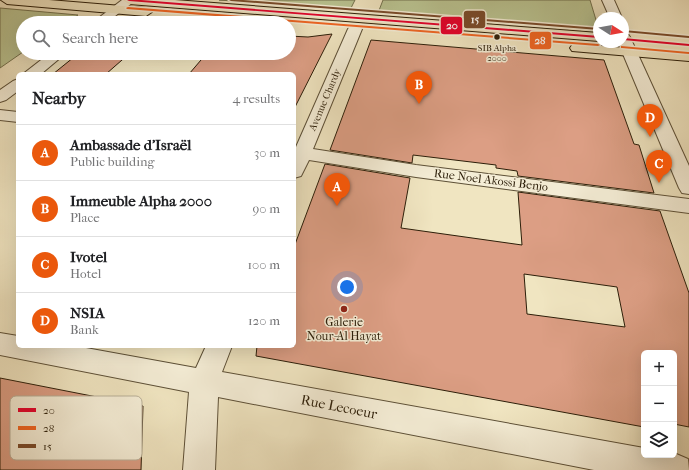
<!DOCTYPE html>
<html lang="en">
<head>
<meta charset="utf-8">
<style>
	body { margin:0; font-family:"IM FELL French Canon",serif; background:#f2f2f2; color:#202124 }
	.controls { position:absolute; right:12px; bottom:12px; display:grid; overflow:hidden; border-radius:6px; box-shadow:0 4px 16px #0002 }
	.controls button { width:36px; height:36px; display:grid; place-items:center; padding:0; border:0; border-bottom:1px solid #e0e0e0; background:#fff; color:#202124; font:20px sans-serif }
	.compass { position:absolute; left:593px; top:12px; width:36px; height:36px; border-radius:50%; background:#fff; box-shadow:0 4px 16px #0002; rotate:101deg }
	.you { position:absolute; left:347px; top:287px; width:14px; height:14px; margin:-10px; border:3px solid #fff; border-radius:50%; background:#1a73e8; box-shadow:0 0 0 6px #1a73e833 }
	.badge { display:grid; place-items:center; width:26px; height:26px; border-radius:50%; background:#ea580c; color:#fff; font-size:13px; font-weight:700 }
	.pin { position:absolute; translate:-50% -33px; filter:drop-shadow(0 1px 2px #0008) }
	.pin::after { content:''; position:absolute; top:21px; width:14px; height:12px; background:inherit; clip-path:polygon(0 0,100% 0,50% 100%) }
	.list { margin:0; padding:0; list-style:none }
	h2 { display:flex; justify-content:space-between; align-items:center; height:52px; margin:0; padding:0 16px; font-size:17px }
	h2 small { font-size:13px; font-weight:400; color:#757577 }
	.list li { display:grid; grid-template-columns:26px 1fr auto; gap:12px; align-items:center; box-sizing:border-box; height:56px; padding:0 16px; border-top:1px solid #e0e0e0 }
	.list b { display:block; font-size:15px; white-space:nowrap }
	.list p { margin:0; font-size:13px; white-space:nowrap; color:#757577 }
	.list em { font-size:13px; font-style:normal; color:#757577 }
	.icon { flex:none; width:22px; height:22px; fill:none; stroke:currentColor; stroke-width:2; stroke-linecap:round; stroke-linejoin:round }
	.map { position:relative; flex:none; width:689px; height:470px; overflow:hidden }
	.search { position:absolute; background:#fff; box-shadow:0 4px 16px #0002; left:16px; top:16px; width:280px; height:44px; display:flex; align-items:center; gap:10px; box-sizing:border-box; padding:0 14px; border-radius:22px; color:#757577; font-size:15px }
	.panel { position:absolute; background:#fff; box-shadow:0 4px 16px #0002; left:16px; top:72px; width:280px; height:276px; border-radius:6px }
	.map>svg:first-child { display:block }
	.green { fill:#bac492; stroke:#73714e }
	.building { fill:#dc9e84; stroke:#2c1e09; fill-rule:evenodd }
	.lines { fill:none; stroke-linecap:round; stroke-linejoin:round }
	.minor-casing { stroke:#5d5037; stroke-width:2 }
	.major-casing { stroke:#2c1e09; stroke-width:2 }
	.minor { fill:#f5eed7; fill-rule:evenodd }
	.major { fill:#f0e5c1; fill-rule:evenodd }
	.bus-1-casing { stroke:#f5eed7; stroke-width:3 }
	.bus-2-casing { stroke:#f5eed7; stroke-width:3 }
	.bus-3-casing { stroke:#f5eed7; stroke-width:3 }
	.bus-1 { fill:#e4002b; fill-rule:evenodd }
	.bus-2 { fill:#f26522; fill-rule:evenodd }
	.bus-3 { fill:#7a4b2a; fill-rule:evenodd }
	.bus-dot { fill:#2c1e09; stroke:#f5eed7; stroke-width:1.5 }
	.poi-dot { fill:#8f2418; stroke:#f5eed7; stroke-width:1.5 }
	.labels { text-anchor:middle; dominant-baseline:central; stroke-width:3; stroke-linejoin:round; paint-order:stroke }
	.far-bus-label { font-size:9px; fill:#2c1e09; stroke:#f5eed7 }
	.far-street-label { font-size:10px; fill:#2c1e09; stroke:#f5eed7 }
	.street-label { font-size:12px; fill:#2c1e09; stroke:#f5eed7 }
	.poi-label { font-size:12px; fill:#2c1e09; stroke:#f5eed7 }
	.near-street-label { font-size:14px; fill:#2c1e09; stroke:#f5eed7 }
	.key { fill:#f5eed7; stroke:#b9b099; stroke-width:1 }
	.key-label { font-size:11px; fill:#2c1e09 }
	.line-badge { stroke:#f5eed7; stroke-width:1.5 }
	.badge-label { font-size:11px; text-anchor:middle; font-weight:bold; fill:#fff }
</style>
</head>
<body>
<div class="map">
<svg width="689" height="470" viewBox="0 0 689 470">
	<rect width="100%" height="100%" fill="#f0e5c1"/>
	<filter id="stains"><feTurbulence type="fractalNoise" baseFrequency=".005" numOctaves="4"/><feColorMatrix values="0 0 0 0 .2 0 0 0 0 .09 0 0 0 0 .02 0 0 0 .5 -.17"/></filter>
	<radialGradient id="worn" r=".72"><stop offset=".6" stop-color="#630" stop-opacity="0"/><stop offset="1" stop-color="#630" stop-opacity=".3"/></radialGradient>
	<!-- green -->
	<path class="green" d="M219 0H355L350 10Z
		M383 0H590L599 30 378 13Z
		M0 8 78 15 66 23H23V52L0 68Z"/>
	<!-- building -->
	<path class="building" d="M124 17 165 21 163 23H117Z
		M332 34 294 109V74H189L207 53H289V36L308 37Z
		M371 40 604 60 634 144 639 145 654 193 518 176 517 171 496 168V165L413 155 412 163 330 150Z
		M79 53H130L106 74H53Z
		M325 164 410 178 401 228 522 245 518 192 660 211 689 293V427L674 424V353H644V427L256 356 257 346H294V247ZM524 274 617 287 625 327 527 314Z
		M0 378 143 406 141 470H0Z"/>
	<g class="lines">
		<defs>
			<path id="minor" d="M122 0H136L106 23H92Z
				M602 0H614L622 18H610Z
				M355 25 360 26 362 29 313 149 416 165 689 199V213L416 177 309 160 301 176 294 178V146L296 147 348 29 350 26Z
				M623 33 628 34 630 37 689 166V194L682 193 679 188 618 42H623Z
				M50 53H66L41 74H23Z
				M18 79V91L6 100 0 102V90L13 81Z
				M0 110 18 112V122L0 120Z
				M0 333 18 336V346H75L196 368 206 346H232L222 372 644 448V455H674V453L688 459 689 470H594L218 397 215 470H183L189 392 0 355Z"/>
			<path id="major" d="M1 0H49L146 8 152 12 146 16 7 4Z
				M123 0H175L599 33V41L129 4Z
				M577 44 689 53V61L572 51 570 48 572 45Z"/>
		</defs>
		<!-- minor casing -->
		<use href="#minor" class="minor-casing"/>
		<!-- major casing -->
		<use href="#major" class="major-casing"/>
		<!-- minor -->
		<use href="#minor" class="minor"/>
		<!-- major -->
		<use href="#major" class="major"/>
		<defs>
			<path id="bus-1" d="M127 0H141L599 36V38L129 1Z
				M623 38 689 44V46L623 40Z"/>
			<path id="bus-2" d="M128 7 598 44 600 45 598 46 127 9 126 8Z
				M621 46 688 52H689V54L622 48H621Z"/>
			<path id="bus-3" d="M229 0H243L599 28V30L231 1Z
				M623 30 689 36V38L624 32H623Z"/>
		</defs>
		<!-- bus-1 casing -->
		<use href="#bus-1" class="bus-1-casing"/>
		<!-- bus-2 casing -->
		<use href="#bus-2" class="bus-2-casing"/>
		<!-- bus-3 casing -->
		<use href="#bus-3" class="bus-3-casing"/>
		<!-- bus-1 -->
		<use href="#bus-1" class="bus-1"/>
		<!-- bus-2 -->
		<use href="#bus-2" class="bus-2"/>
		<!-- bus-3 -->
		<use href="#bus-3" class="bus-3"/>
	</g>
	<!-- markers -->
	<circle class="bus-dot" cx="497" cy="37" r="3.5"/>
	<circle class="poi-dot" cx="344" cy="309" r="4"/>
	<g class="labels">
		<!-- far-bus labels -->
		<g class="far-bus-label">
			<text x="497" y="48">SIB Alpha<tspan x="497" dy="10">2000</tspan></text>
		</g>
		<!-- far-street labels -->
		<g class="far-street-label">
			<text transform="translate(325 100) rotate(-67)">Avenue Chardy</text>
		</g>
		<!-- street labels -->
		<g class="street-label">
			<text transform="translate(491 180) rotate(7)">Rue Noel Akossi Benjo</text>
		</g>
		<!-- poi labels -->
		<g class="poi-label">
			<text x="344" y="322">Galerie<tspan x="344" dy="14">Nour-Al Hayat</tspan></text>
		</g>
		<!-- near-street labels -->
		<g class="near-street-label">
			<text transform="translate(339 407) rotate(11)">Rue Lecoeur</text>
		</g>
	</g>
	<!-- legend -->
	<rect x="10" y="396" width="132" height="64" rx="6" class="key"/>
	<rect x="18" y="408" width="18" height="4" fill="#e4002b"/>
	<rect x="18" y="426" width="18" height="4" fill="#f26522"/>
	<rect x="18" y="444" width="18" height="4" fill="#7a4b2a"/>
	<g class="key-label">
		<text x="43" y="414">20</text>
		<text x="43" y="432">28</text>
		<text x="43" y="450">15</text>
	</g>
	<g class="line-badge">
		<rect x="463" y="10" width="23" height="19" rx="4" fill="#7a4b2a"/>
		<rect x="440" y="16" width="23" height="19" rx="4" fill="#e4002b"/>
		<rect x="529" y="31" width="23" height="19" rx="4" fill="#f26522"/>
	</g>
	<g class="badge-label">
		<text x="475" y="23">15</text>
		<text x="452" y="29">20</text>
		<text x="540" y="44">28</text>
	</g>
	<rect width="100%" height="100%" filter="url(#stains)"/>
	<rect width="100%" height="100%" fill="url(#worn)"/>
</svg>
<div class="controls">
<button>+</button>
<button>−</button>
<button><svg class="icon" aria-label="layers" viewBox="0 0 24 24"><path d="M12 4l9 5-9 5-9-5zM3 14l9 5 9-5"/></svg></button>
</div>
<svg class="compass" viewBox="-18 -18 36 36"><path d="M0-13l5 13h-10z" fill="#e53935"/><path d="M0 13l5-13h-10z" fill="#757577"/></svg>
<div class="you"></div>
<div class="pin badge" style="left:337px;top:206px">A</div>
<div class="pin badge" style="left:419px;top:104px">B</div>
<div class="pin badge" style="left:659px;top:183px">C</div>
<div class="pin badge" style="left:650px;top:137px">D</div>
<div class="search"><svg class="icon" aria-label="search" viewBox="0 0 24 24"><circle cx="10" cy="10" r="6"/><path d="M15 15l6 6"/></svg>Search here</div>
<section class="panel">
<h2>Nearby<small>4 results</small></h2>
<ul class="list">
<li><span class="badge">A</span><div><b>Ambassade d'Israël</b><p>Public building</p></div><em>30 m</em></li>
<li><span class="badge">B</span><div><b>Immeuble Alpha 2000</b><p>Place</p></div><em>90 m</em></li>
<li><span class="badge">C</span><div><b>Ivotel</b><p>Hotel</p></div><em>100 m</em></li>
<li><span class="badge">D</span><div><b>NSIA</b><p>Bank</p></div><em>120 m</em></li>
</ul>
</section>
</div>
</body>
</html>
